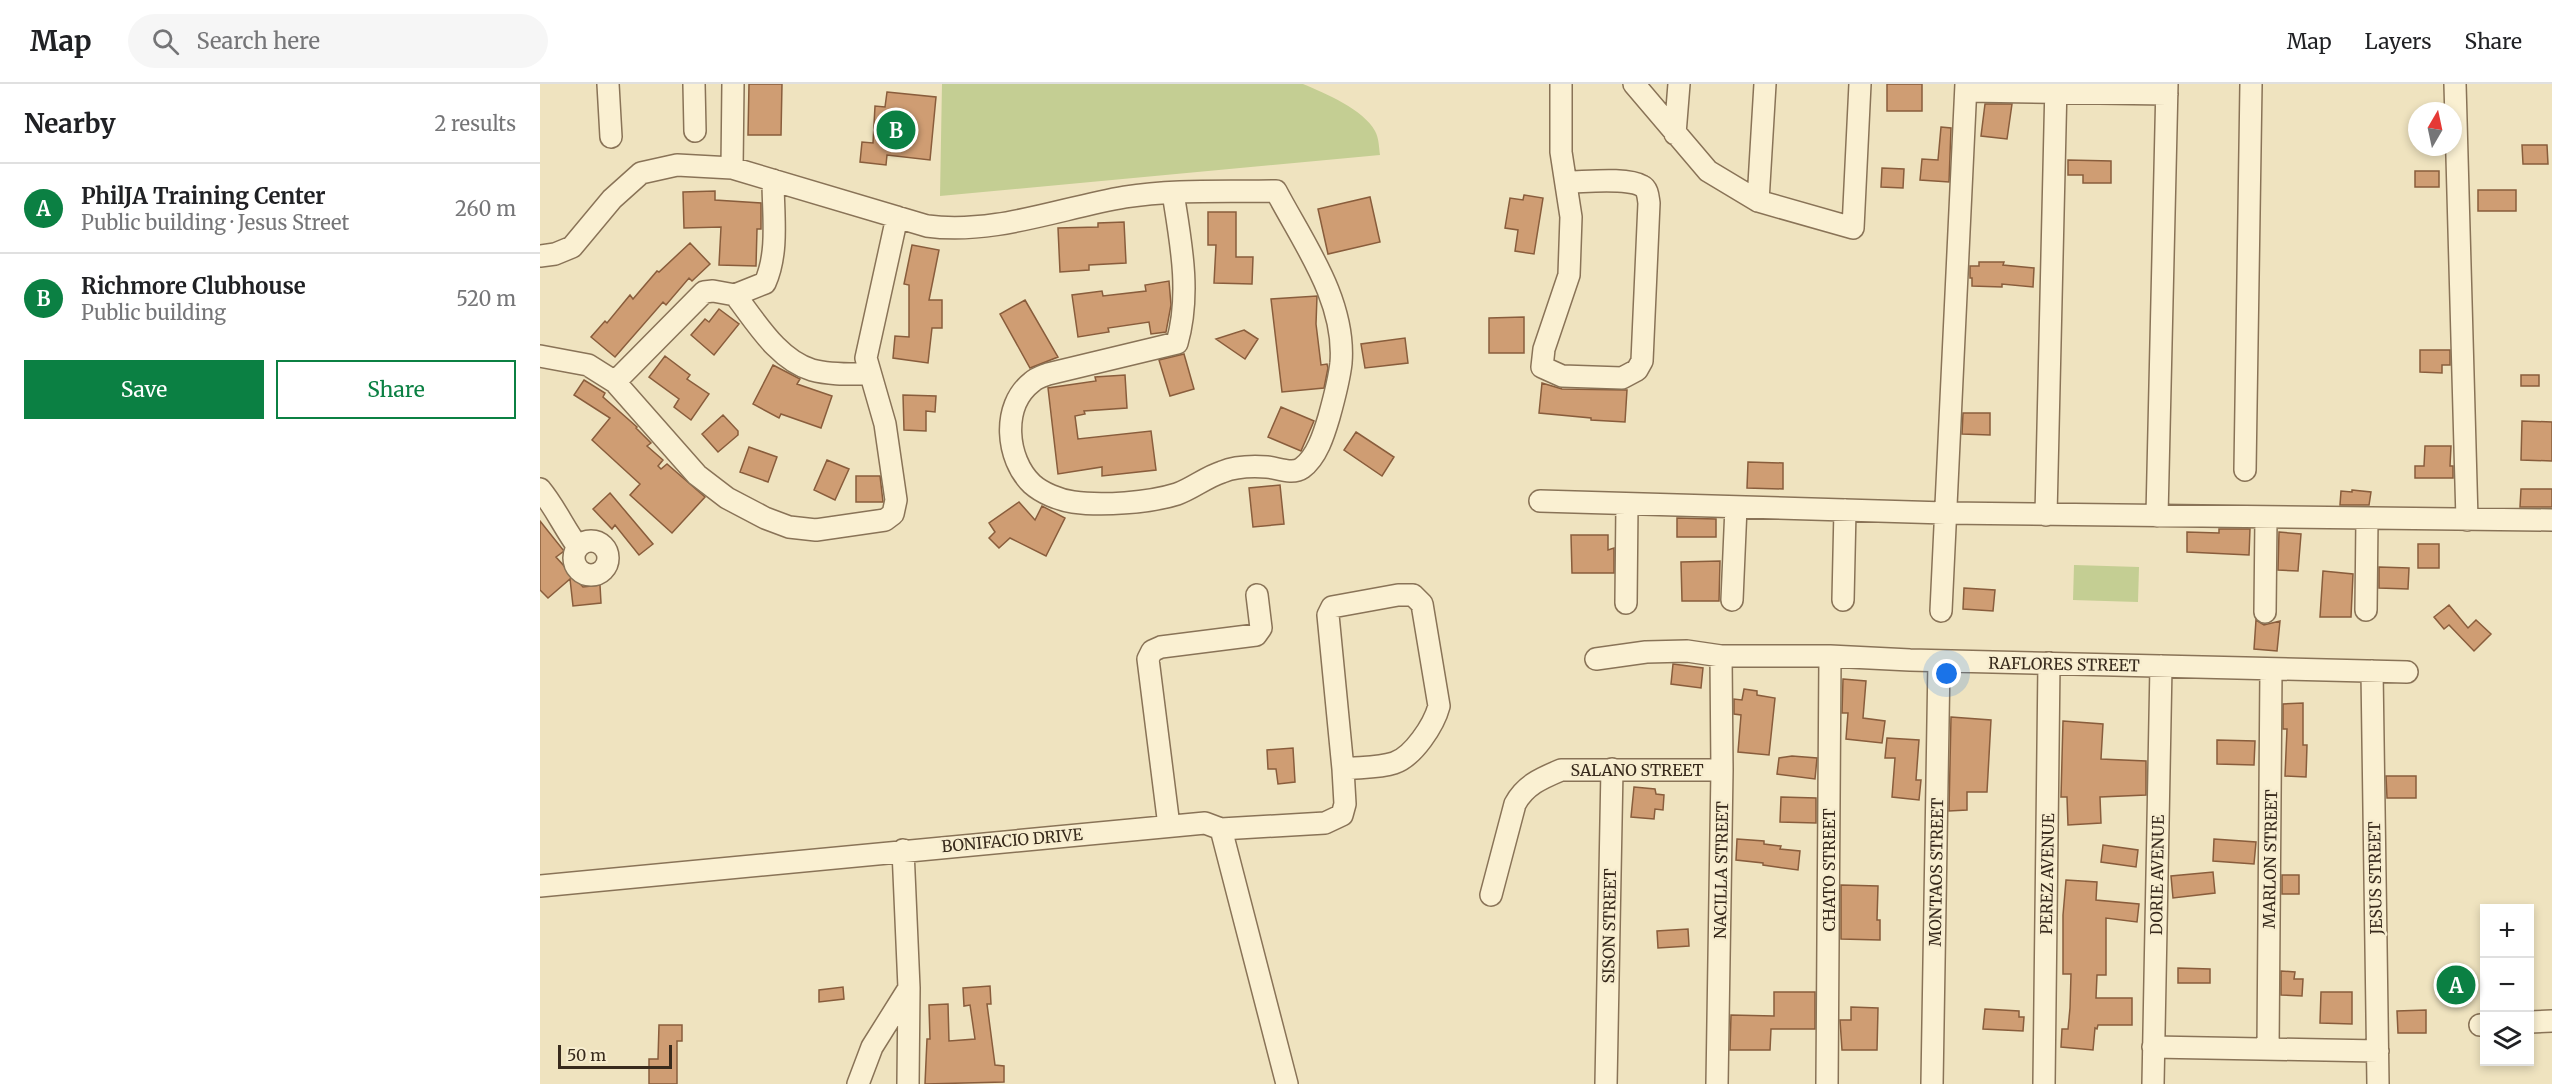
<!DOCTYPE html>
<html lang="en">
<head>
<meta charset="utf-8">
<style>
	body { margin:0; font-family:Merriweather,serif; background:#f6f6f6; color:#202124 }
	.controls { position:absolute; right:18px; bottom:18px; display:grid; overflow:hidden; border-radius:0px; box-shadow:0 3px 9px #0003 }
	.controls button { width:54px; height:54px; display:grid; place-items:center; padding:0; border:0; border-bottom:2px solid #e0e0e0; background:#fff; color:#202124; font:30px sans-serif }
	.compass { position:absolute; left:1868px; top:18px; width:54px; height:54px; border-radius:50%; background:#fff; box-shadow:0 3px 9px #0003; rotate:9deg }
	.scale { position:absolute; left:18px; bottom:15px; width:114px; box-sizing:border-box; padding-left:6px; border:3px solid #382a1c; border-top:0; font-size:16px; line-height:21px; white-space:nowrap; color:#382a1c; -webkit-text-stroke:4px #f7edcf; paint-order:stroke }
	.you { position:absolute; left:1407px; top:590px; width:21px; height:21px; margin:-15px; border:4px solid #fff; border-radius:50%; background:#1a73e8; box-shadow:0 0 0 9px #1a73e833 }
	.badge { display:grid; place-items:center; width:39px; height:39px; border-radius:50%; background:#0b8043; color:#fff; font-size:20px; font-weight:700 }
	.pin { position:absolute; translate:-50% -50%; border:3px solid #fff; box-shadow:0 2px 6px #0006 }
	.list { margin:0; padding:0; list-style:none }
	h2 { display:flex; justify-content:space-between; align-items:center; height:78px; margin:0; padding:0 24px; font-size:26px }
	h2 small { font-size:20px; font-weight:400; color:#757577 }
	.list li { display:grid; grid-template-columns:39px 1fr auto; gap:18px; align-items:center; box-sizing:border-box; height:90px; padding:0 24px; border-top:2px solid #e0e0e0 }
	.list b { display:block; font-size:22px; white-space:nowrap }
	.list p { margin:0; font-size:20px; white-space:nowrap; color:#757577 }
	.list em { font-size:20px; font-style:normal; color:#757577 }
	.actions { display:flex; gap:12px; padding:18px 24px }
	.actions a { flex:1; padding:14px 0; border:2px solid #0b8043; border-radius:0px; text-align:center; font-size:21px; color:#0b8043 }
	.actions .main { background:#0b8043; color:#fff }
	.icon { flex:none; width:33px; height:33px; fill:none; stroke:currentColor; stroke-width:2; stroke-linecap:round; stroke-linejoin:round }
	.map { position:relative; flex:none; width:2012px; height:1000px; overflow:hidden }
	header { display:flex; align-items:center; gap:36px; box-sizing:border-box; height:84px; padding:0 30px; background:#fff; border-bottom:2px solid #e0e0e0 }
	header strong { font-size:28px }
	nav { display:flex; gap:33px; margin-inline-start:auto; font-size:21px }
	.search { width:420px; height:54px; background:#f6f6f6; display:flex; align-items:center; gap:15px; box-sizing:border-box; padding:0 21px; border-radius:33px; color:#757577; font-size:22px }
	main { display:flex }
	aside { flex:1; background:#fff }
	.map>svg:first-child { display:block }
	.green { fill:#c4ce93 }
	.building { fill:#cf9d73; stroke:#895d3c; stroke-width:1.5 }
	.lines { fill:none; stroke-linecap:round; stroke-linejoin:round }
	.minor-casing { stroke:#897357; stroke-width:24 }
	.minor { stroke:#faf0d2; stroke-width:21 }
	.labels { text-anchor:middle; dominant-baseline:central; stroke-width:5; stroke-linejoin:round; paint-order:stroke }
	.street-label { font-size:16px; fill:#382a1c; stroke:#f7edcf }
</style>
</head>
<body>
<header>
<strong>Map</strong>
<div class="search"><svg class="icon" aria-label="search" viewBox="0 0 24 24"><circle cx="10" cy="10" r="6"/><path d="M15 15l6 6"/></svg>Search here</div>
<nav><a>Map</a><a>Layers</a><a>Share</a></nav>
</header>
<main>
<aside>
<h2>Nearby<small>2 results</small></h2>
<ul class="list">
<li><span class="badge">A</span><div><b>PhilJA Training Center</b><p>Public building · Jesus Street</p></div><em>260 m</em></li>
<li><span class="badge">B</span><div><b>Richmore Clubhouse</b><p>Public building</p></div><em>520 m</em></li>
</ul>
<div class="actions"><a class="main">Save</a><a>Share</a></div>
</aside>
<div class="map">
<svg width="2012" height="1000" viewBox="0 0 2012 1000">
	<rect width="100%" height="100%" fill="#efe3bf"/>
	<!-- green -->
	<path class="green" d="M402 0H763C785 9 824 26 835 47 839 54 839 64 840 71L400 112Z
		M1534 481 1599 483 1598 518 1533 516Z"/>
	<!-- building -->
	<path class="building" d="M209 0H242L241 51H208Z
		M1347 0H1382V27H1347Z
		M347 8 396 13 390 76 347 71 346 81 320 78 322 58 333 59 335 22 345 23Z
		M1445 20H1472L1467 55 1441 52Z
		M1401 43 1411 44 1409 98 1380 96 1382 75 1398 76Z
		M1982 61H2007L2008 80H1983Z
		M1528 76 1571 77V99H1543V91H1528Z
		M1342 84 1364 85 1363 104 1341 103Z
		M1875 87H1899V103H1875Z
		M1938 106H1976V127H1938Z
		M175 107V116L221 119V145H217L216 182 179 181 181 143 144 144 143 108Z
		M984 111 1003 114 994 170 975 167 978 146 965 144 970 114 983 116Z
		M830 113 840 158 788 170 778 125Z
		M668 128H696V173H713L712 200 674 199 676 161H668Z
		M584 138 586 179 549 181V186L520 188 518 144 558 143V139Z
		M150 159 170 180 152 197 149 194 126 221 123 218 75 273 51 253 65 237 67 239 90 211 93 215 117 187 119 188Z
		M372 161 399 166 389 216H402V244H392L388 279 353 274 355 252 369 253V201L364 200Z
		M1439 178H1464L1463 181 1494 184 1493 203 1462 200V203L1432 202V194H1430V182H1439Z
		M629 197 631 221 626 248 611 250 609 238 568 244 569 248 538 253 532 211 562 207 563 212 606 207 605 201Z
		M777 212 776 240 781 281 787 280 788 284 784 304 742 308 731 215Z
		M485 216 518 273 490 284 460 230Z
		M179 225 199 240 174 271 151 251 165 235 169 238Z
		M984 233V269H949V234Z
		M704 246 718 255 705 275 676 255Z
		M865 254 868 279 825 284 821 260Z
		M1880 266H1910V281H1902V289L1880 288Z
		M644 270 654 305 630 312 619 276Z
		M125 272 150 291 147 295 169 310 151 336 134 323 139 315 109 293Z
		M233 281 260 295 257 300 292 312 281 344 241 330 239 334 213 320Z
		M585 291 587 324 544 327 545 330 535 332 538 355 611 347 616 386 562 392V383L518 390 508 304 556 297 555 293Z
		M1981 291H1999V302H1981Z
		M44 296 65 309 63 313 97 343 96 344 111 359 107 362 123 376 118 382 121 385 127 380 165 413 132 449 90 411 100 400 52 356 70 334 34 311Z
		M1002 299 1022 305 1087 306 1085 338 1051 336V334L999 329Z
		M363 311 396 312 395 328 386 327V347L364 346Z
		M741 323 774 337 761 367 728 353Z
		M1423 329H1450V351L1422 350Z
		M183 331 198 347V351L178 368 162 350Z
		M1982 337 2012 338V377L1981 376Z
		M816 348 854 373 842 392 804 366Z
		M1885 362H1911L1910 382H1913V394H1875V382H1884Z
		M209 363 237 373 228 398 200 388Z
		M287 376 309 385 295 416 274 406Z
		M1208 378 1243 379V405L1207 404Z
		M316 392H340L343 418H316Z
		M740 401 744 440 713 443 709 404Z
		M1981 405H2012V423H1980Z
		M1812 406 1831 408 1829 421H1800L1801 407 1812 408Z
		M70 409 113 460 99 471 75 441 72 445 53 425Z
		M479 418 495 436 502 422 525 434 506 472 470 454 459 464 449 454 455 448 449 439Z
		M1137 434 1176 435V453H1137Z
		M0 437 24 467 16 473 43 503 60 501 61 519 33 522 30 495 8 514 0 506Z
		M1679 445H1710L1709 471 1647 468V448L1679 449Z
		M1739 448 1761 450 1758 487 1738 486Z
		M1031 451H1068V466L1074 464V489H1032Z
		M1878 460H1899V484H1878Z
		M1180 477 1179 517H1142L1141 478Z
		M1839 483 1869 484 1868 505 1839 504Z
		M1783 487 1813 490 1811 533H1780Z
		M1424 504 1455 506 1453 527 1423 525Z
		M1909 521 1928 544 1936 536 1951 550 1934 567 1909 541 1904 545 1894 533Z
		M1716 536 1724 541 1740 537 1737 567 1714 565Z
		M1133 580 1163 584 1161 604 1131 600Z
		M1303 595 1326 597 1323 634 1345 637 1342 659 1306 655 1308 629H1302Z
		M1204 605 1217 607V611L1235 614 1229 671 1198 668 1201 631 1194 630V615L1202 616Z
		M1763 619V661H1767L1766 693 1745 692 1747 645H1743V620Z
		M1411 633 1451 636 1447 708H1427V726L1409 727Z
		M1523 637 1563 640 1561 675 1606 677V711L1560 713 1561 739 1528 741 1527 713H1521Z
		M1347 654 1379 656 1376 696H1381L1379 716 1352 713 1355 674H1345Z
		M1677 656 1715 657 1714 681 1677 680Z
		M753 664 755 698 738 700 736 685H728L727 666Z
		M1252 672 1277 674 1275 695 1237 690 1239 674Z
		M1846 692H1876V714H1847Z
		M1094 703 1115 705 1116 710 1124 711 1123 726 1115 725 1114 735 1091 733Z
		M1241 713 1276 714V739L1240 738Z
		M1197 755 1224 757V760L1241 762 1240 765 1260 767 1258 786 1223 781V779L1196 776Z
		M1674 755 1716 758 1714 780 1673 777Z
		M1563 761 1598 766 1596 783 1561 778Z
		M1673 788 1675 809 1633 814 1631 792Z
		M1742 791H1759V810H1742Z
		M1526 796 1557 798 1556 816 1599 820 1597 838 1566 834V891H1557L1556 914H1592V941H1558L1557 945 1555 944 1553 966 1521 963 1522 945H1528L1530 924 1531 890H1523V831Z
		M1301 801 1338 802 1337 836H1340V856L1301 855Z
		M1148 845 1149 862 1118 864 1117 847Z
		M1638 884 1670 885V899H1638Z
		M1741 887 1755 888 1754 895H1763L1762 912 1741 911Z
		M450 902 451 920H447L455 981 464 982V998L385 1000 387 955H390L389 921 408 920 409 957 435 955 430 921 424 922 423 904Z
		M303 903 304 915 279 918V906Z
		M1234 908H1275V945H1231L1230 966H1190L1191 931 1234 932Z
		M1781 908H1812V940L1780 939Z
		M1311 923 1338 924 1337 966H1302L1300 936H1311Z
		M1445 925 1479 927V933H1484L1483 947 1443 945Z
		M1886 926V949H1858L1857 927Z
		M119 941H142V957H137V1000H109V975H118Z"/>
	<g class="lines">
		<defs>
			<path id="minor" d="M68 0 71 53
				M154 0 155 47
				M1021 0V68L1031 133 1029 191 1004 265 1002 283 1022 292 1082 294 1097 286 1102 277 1109 119C1108 113 1108 105 1102 102 1087 93 1045 98 1027 98
				M1094 0 1168 87 1218 117 1313 144 1320 0
				M1915 0 1927 436
				M1426 7 1627 10
				M1135 50 1139 0
				M192 84 193 0
				M1218 117 1225 0
				M0 172 15 170 32 163 72 115 101 89 137 81 192 84 387 142C454 151 520 124 585 113 634 105 686 108 736 107 764 160 806 217 801 279 799 297 794 315 789 333 784 350 777 373 762 384 752 391 738 384 727 383 713 382 694 383 682 388 666 393 652 405 637 410 609 419 561 422 533 418 519 416 502 409 492 400 466 375 461 322 492 298 496 294 503 292 508 290L637 259C651 210 641 159 633 109
				M195 211C216 238 238 276 272 286 290 291 311 290 329 290
				M0 272 48 281 75 298 157 391 187 414 225 434 249 443 276 446 345 436 353 430 356 416 345 340 326 274 357 133
				M75 298 164 208 173 207 195 211 225 199C239 168 233 130 233 96
				M1705 386 1711 0
				M0 405C15 423 24 444 38 463
				M1000 417 1405 429 2012 436
				M1506 431 1516 0
				M1617 432 1627 0
				M34 474a17 17 0 1 1 34 0a17 17 0 1 1-34 0Z
				M1192 516 1196 423
				M1303 516 1305 426
				M1086 519 1087 420
				M1826 526 1827 435
				M1401 527 1426 0
				M1725 528 1726 434
				M1056 575 1106 568 1147 567 1181 572H1290L1370 576 1867 588
				M1832 587 1838 1000
				M629 742 608 575 612 567 621 563 716 551 721 544 717 511
				M681 745 785 739 802 731 805 720 803 685 788 531 792 523 858 511H873L882 520 899 622C894 641 873 673 854 679 839 684 819 683 803 685
				M363 766 369 904 368 1000
				M0 802 665 739 681 745 747 1000
				M951 811 975 720C985 701 1002 694 1021 686H1182
				M1990 938 2012 937
				M1940 941H1944
				M1613 963 1838 967
				M1728 965 1731 585
				M318 1000 332 963 369 904
				M1066 1000 1072 685
				M1177 1000 1182 686 1181 572
				M1287 1000 1290 572
				M1392 1000 1399 577
				M1504 1000 1509 579
				M1613 1000 1621 582"/>
		</defs>
		<!-- minor casing -->
		<use href="#minor" class="minor-casing"/>
		<!-- minor -->
		<use href="#minor" class="minor"/>
	</g>
	<g class="labels">
		<!-- street labels -->
		<g class="street-label">
			<text transform="translate(1524 580) rotate(1)">RAFLORES STREET</text>
			<text x="1097" y="686">SALANO STREET</text>
			<text transform="translate(472 756) rotate(-5)">BONIFACIO DRIVE</text>
			<text transform="translate(1730 775) rotate(-89)">MARLON STREET</text>
			<text transform="translate(1181 786) rotate(-89)">NACILLA STREET</text>
			<text transform="translate(1289 786) rotate(-90)">CHATO STREET</text>
			<text transform="translate(1396 788) rotate(-89)">MONTAOS STREET</text>
			<text transform="translate(1507 790) rotate(-89)">PEREZ AVENUE</text>
			<text transform="translate(1617 791) rotate(-89)">DORIE AVENUE</text>
			<text transform="translate(1835 794) rotate(-91)">JESUS STREET</text>
			<text transform="translate(1069 842) rotate(-89)">SISON STREET</text>
		</g>
	</g>
</svg>
<div class="controls">
<button>+</button>
<button>−</button>
<button><svg class="icon" aria-label="layers" viewBox="0 0 24 24"><path d="M12 4l9 5-9 5-9-5zM3 14l9 5 9-5"/></svg></button>
</div>
<svg class="compass" viewBox="-18 -18 36 36"><path d="M0-13l5 13h-10z" fill="#e53935"/><path d="M0 13l5-13h-10z" fill="#757577"/></svg>
<div class="scale">50 m</div>
<div class="you"></div>
<div class="pin badge" style="left:1916px;top:901px">A</div>
<div class="pin badge" style="left:356px;top:46px">B</div>
</div>
</main>
</body>
</html>
